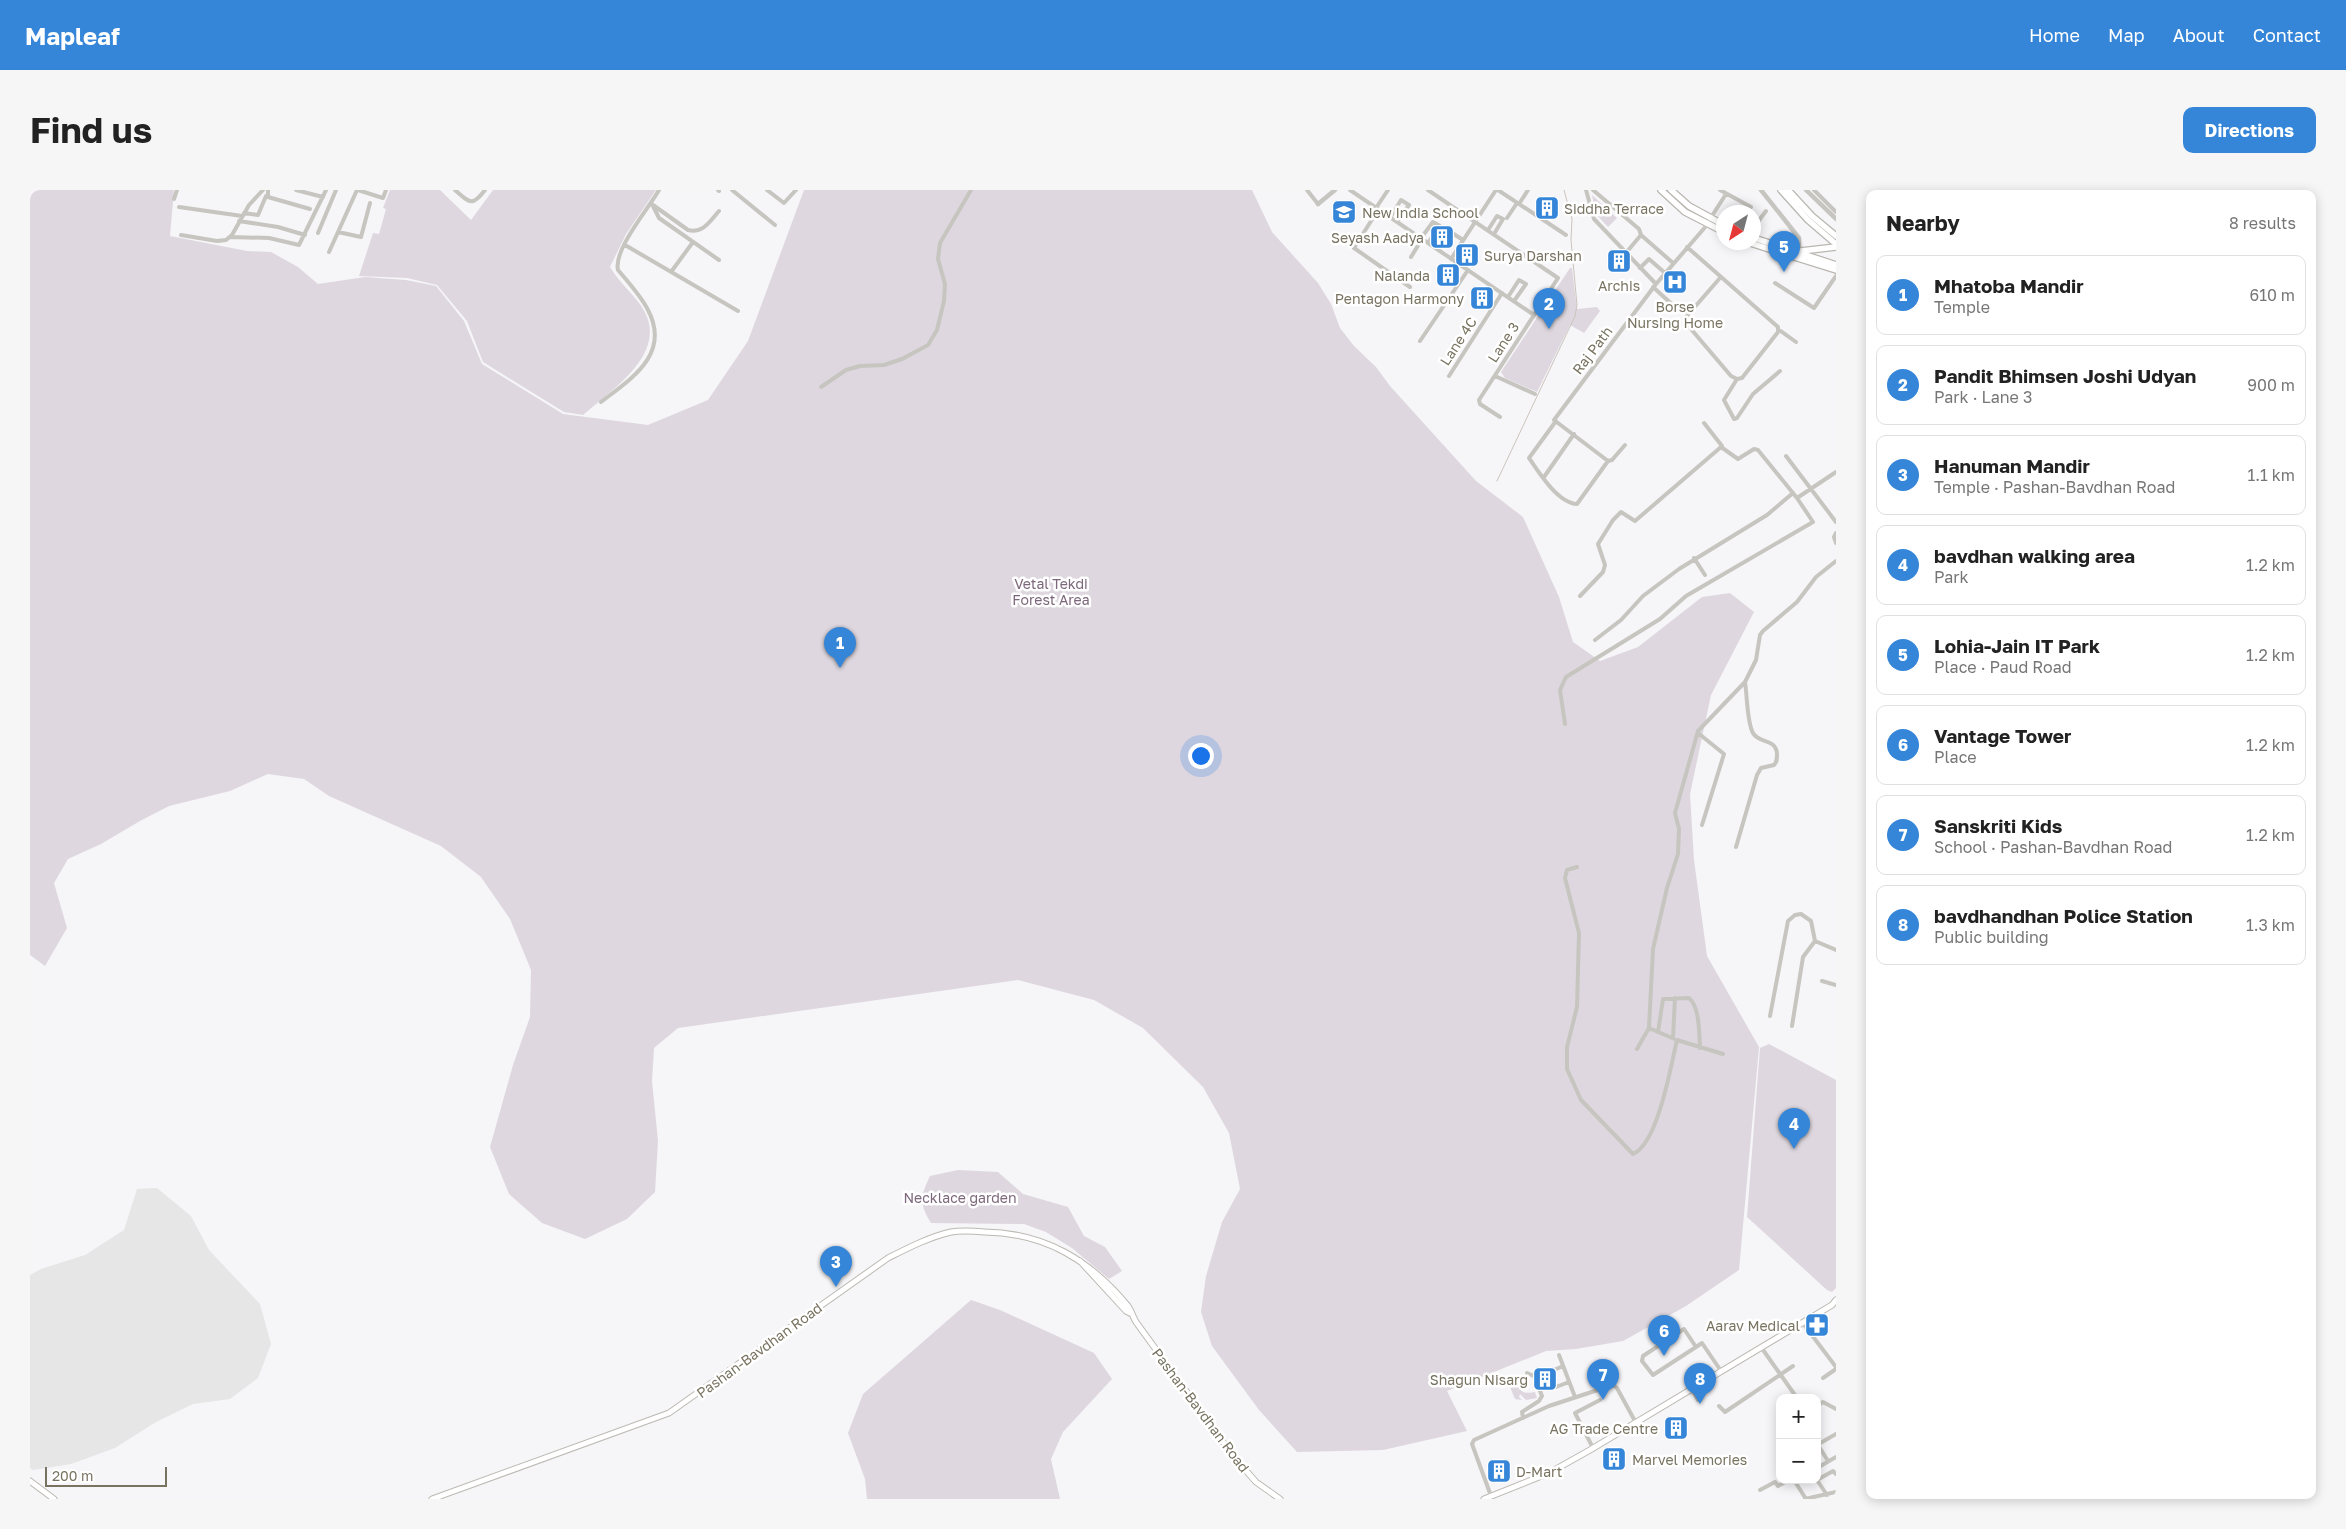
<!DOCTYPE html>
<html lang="en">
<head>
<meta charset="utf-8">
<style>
	body { margin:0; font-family:"Golos Text",sans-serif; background:#f6f6f6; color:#222 }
	.controls { position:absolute; right:15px; bottom:15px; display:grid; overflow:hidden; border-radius:10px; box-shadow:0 2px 12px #0003 }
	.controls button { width:45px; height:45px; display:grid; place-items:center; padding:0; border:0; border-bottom:1px solid #e0e0e0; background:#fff; color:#222; font:25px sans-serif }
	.compass { position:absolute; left:1686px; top:15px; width:45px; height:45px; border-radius:50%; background:#fff; box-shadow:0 2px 12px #0003; rotate:216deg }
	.scale { position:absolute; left:15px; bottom:12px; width:122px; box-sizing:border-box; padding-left:5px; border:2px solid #787260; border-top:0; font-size:14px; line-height:18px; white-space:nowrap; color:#787260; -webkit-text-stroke:4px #fff; paint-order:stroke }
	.you { position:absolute; left:1170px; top:565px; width:18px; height:18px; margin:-12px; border:4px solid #fff; border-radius:50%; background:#1a73e8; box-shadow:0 0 0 8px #1a73e833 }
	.badge { display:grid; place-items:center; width:32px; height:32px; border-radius:50%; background:#3586d8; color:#fff; font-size:16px; font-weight:700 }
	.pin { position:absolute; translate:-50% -41px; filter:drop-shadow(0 1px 2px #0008) }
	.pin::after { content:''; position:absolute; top:26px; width:18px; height:15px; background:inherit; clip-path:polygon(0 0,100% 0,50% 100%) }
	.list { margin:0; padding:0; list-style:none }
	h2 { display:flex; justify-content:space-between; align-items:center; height:65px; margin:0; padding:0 20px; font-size:21px }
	h2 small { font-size:16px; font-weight:400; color:#767676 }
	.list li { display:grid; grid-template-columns:32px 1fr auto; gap:15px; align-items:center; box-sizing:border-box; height:80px; margin:0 10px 10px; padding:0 10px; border:1px solid #e0e0e0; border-radius:10px }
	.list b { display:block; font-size:19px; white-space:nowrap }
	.list p { margin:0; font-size:16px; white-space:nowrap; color:#767676 }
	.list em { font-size:16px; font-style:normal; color:#767676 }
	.map { position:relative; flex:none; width:1806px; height:1309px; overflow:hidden; border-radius:10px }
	header { display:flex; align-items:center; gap:30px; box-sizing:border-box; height:70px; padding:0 25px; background:#3586d8; color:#fff }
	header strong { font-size:24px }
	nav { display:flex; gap:28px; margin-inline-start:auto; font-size:18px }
	.intro { display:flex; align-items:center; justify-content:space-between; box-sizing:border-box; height:120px; padding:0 30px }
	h1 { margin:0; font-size:35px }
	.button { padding:12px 22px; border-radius:10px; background:#3586d8; color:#fff; font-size:18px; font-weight:700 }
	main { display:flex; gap:30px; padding:0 30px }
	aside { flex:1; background:#fff; border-radius:10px; box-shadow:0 2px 12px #0003 }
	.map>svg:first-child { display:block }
	.built { fill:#e6e6e6 }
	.green { fill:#ded7df }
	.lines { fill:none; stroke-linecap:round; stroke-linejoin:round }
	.stream { stroke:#cac4bc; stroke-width:1 }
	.secondary-casing { stroke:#bcb9b2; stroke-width:7 }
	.primary-casing { stroke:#bab7b1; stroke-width:8 }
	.trunk-casing { stroke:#b9b7b1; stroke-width:8 }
	.minor { stroke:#c7c5bf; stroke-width:4 }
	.tertiary { stroke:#c7c5bf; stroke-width:4.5 }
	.secondary { stroke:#fff; stroke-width:5 }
	.primary { stroke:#fff; stroke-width:5.5 }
	.trunk { stroke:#fff; stroke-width:5.5 }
	.labels { text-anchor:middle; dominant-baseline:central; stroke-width:5; stroke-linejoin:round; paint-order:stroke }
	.poi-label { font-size:14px; fill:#787260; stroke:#fff; text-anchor:end }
	.street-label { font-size:14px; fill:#787260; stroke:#fff }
	.park-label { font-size:14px; fill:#7c677b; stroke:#fff }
</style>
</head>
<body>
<header>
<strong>Mapleaf</strong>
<nav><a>Home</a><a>Map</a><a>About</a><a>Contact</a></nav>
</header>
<div class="intro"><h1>Find us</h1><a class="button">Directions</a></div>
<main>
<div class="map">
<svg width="1806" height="1309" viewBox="0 0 1806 1309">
	<rect width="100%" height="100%" fill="#f6f5f8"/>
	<!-- built -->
	<path class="built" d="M127 998 161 1026 179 1060 230 1114 241 1154 228 1188 200 1209 163 1214 126 1232 85 1258 41 1274 3 1280 0 1278V1085L11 1079 55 1065 94 1040 107 999Z"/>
	<!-- green -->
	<path class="green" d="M0 0H144L140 46 217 61 241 62 268 77 288 94 335 87 376 90 406 96 434 131 452 174 533 224 618 235 678 210 718 151 774 0H1222L1242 42 1288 93 1301 114 1310 138 1324 156 1346 177 1360 196 1446 291 1493 327 1529 407 1543 452 1570 471 1608 457 1672 407 1700 403 1724 422 1681 505 1660 604 1664 670 1677 766 1729 857 1709 1080 1656 1116 1593 1151 1546 1159 1516 1161 1417 1201 1437 1241 1353 1260 1267 1262 1229 1220 1182 1156 1171 1122 1176 1086 1192 1032 1210 999 1199 943 1173 897 1113 838 1064 810 988 790 648 838 624 858 622 891 628 951 625 1002 597 1029 555 1049 512 1033 479 1004 460 957 483 875 500 827 501 780 480 729 451 687 411 656 299 606 274 589 238 584 200 601 139 616 110 631 71 654 38 669 24 693 37 738 15 776 0 765Z
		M360 0H410L441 30 463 0H626L596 44 580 77C590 94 605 105 613 119 640 163 581 200 553 225L534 222 453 172 437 131 407 95 377 88 329 86 343 43 349 44 356 19 353 18Z
		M1562 5 1587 28 1578 37 1566 24Z
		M1540 78H1542L1547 119 1567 117 1570 121 1554 143 1540 135 1507 202 1475 188 1471 182Z
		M1739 854 1806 890V1098L1802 1102 1797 1100 1717 1027 1730 858Z
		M928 980 968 982 993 1004 1038 1017 1054 1046 1075 1057 1092 1081 1079 1089 1042 1058 1016 1042 994 1034 901 1033C889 1013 890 1007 900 986Z
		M941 1110 970 1120 1064 1163 1082 1189 1033 1242 1021 1269 1030 1309H837L835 1289 818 1243 833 1204Z
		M1487 1194C1491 1203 1495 1204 1505 1202L1507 1208 1496 1210 1490 1204 1489 1207 1492 1210 1485 1209 1480 1197Z"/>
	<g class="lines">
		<!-- stream -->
		<path class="stream" d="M1467 291 1545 126 1547 115 1541 50 1542 29 1534 0"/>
		<defs>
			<path id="secondary" d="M1050 1071 1096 1121 1100 1123
				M0 1291 24 1309
				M402 1309 639 1223 858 1068C878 1058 899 1047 921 1042 932 1040 944 1041 955 1042 1015 1043 1060 1070 1098 1116 1101 1120 1103 1127 1106 1132L1204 1267 1226 1292 1250 1309
				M1454 1309 1519 1283 1560 1260 1802 1115 1806 1110"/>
			<path id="primary" d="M1631 0 1655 22 1694 42
				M1641 0 1659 16 1694 35
				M1724 48 1806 75
				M1717 52 1806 80
				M1771 61 1806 57"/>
			<path id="trunk" d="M1751 0 1778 30 1806 54
				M1758 0 1782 26 1806 46"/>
		</defs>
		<!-- secondary casing -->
		<use href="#secondary" class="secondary-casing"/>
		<!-- primary casing -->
		<use href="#primary" class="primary-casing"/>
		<!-- trunk casing -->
		<use href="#trunk" class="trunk-casing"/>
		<!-- minor -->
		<path class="minor" d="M238 0V7L280 19
			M266 0 293 7
			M328 0 353 8 356 0
			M425 0C440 13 442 17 455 0
			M688 0 689 1
			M702 0 745 35
			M737 0 754 13 766 0
			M1277 0 1288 14
			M1320 0 1504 125
			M1398 0 1528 88 1449 210 1450 214 1470 227
			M1468 0 1536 45
			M1556 0 1564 29 1626 94
			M1563 0 1609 39 1611 45 1595 64
			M1690 0 1721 17
			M1784 0 1806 22
			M144 9 147 0
			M622 14 629 28 689 70
			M1489 14 1498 0
			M623 15 658 40C673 44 680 31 689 21
			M149 17 212 26
			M1346 18 1358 0
			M1348 20 1324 58 1380 97
			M214 23 228 25 236 6
			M1360 28 1371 10 1379 15 1367 32
			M1477 28 1487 13
			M1680 29 1696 4
			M209 31 248 37 275 45
			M1413 37 1433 50
			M1724 37 1736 21
			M1458 40 1467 26 1473 29 1464 44
			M308 42 331 47 340 13
			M288 43 306 0
			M151 45 187 51 196 50 202 45 219 15 233 0
			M1611 45 1643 73
			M200 47 239 48 269 55 296 0
			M1391 48 1403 32 1410 36 1398 53
			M595 55 708 121
			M1657 57 1748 137V142L1712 188 1707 189 1701 186 1655 132 1656 127 1690 88
			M299 62 327 0
			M1381 67 1392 49
			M1421 69 1466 0
			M1610 78 1619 69 1635 83
			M641 82 663 52
			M1745 93 1784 118 1806 86
			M1623 97 1645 117
			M1478 107 1489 90 1496 94 1484 111
			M1748 139 1766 152
			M1390 151 1438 80
			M1419 186 1472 103
			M1465 186 1505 204
			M1707 189 1694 210 1704 229 1707 228 1723 204 1750 181
			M791 197 816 180 830 176 854 175 872 169 898 155 907 140 914 111 915 94 908 69 910 53 941 0
			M571 212C602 188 641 164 618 120 611 106 598 92 588 80 583 60 619 18 629 0
			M1526 231 1499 268C1509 283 1528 313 1547 314L1578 271 1582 270 1595 255
			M1674 233 1692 256
			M1756 266 1806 332
			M1578 271 1524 230 1626 94 1677 35
			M1514 287 1544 244
			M1806 343 1804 347 1806 353
			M1664 368 1675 385
			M1550 406 1573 382 1575 375 1568 354 1583 330 1591 322 1605 331 1691 257 1708 269 1724 259 1728 260 1767 308 1806 282
			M1565 450 1591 430 1613 406 1649 379 1737 325 1763 303
			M1535 534 1530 500 1536 487 1630 429 1656 406 1783 332 1767 308
			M1668 543 1694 564 1672 635
			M1706 657 1727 585 1731 578 1744 575C1747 572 1747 569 1747 564 1746 548 1729 554 1723 543 1717 533 1717 504 1715 492
			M1547 677 1537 680 1535 688 1549 743 1547 817 1537 857V879L1551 910 1603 964C1628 954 1641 875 1647 850L1619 838
			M1785 751 1806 760
			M1792 791 1806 795
			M1740 826 1758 731 1765 725 1771 724 1781 731 1785 751 1773 767 1762 836
			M1628 842 1633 809 1659 808C1670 817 1669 844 1670 858
			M1643 848 1645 808
			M1647 850 1693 864
			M1607 859 1619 838 1623 759 1637 698 1648 664 1649 639 1645 623 1668 541 1715 492 1726 470 1730 445 1733 441 1767 412 1786 387 1806 371
			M1772 1132 1806 1177
			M1654 1139 1666 1157 1623 1185 1612 1171 1613 1166Z
			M1666 1157 1672 1153 1691 1181
			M1731 1157 1767 1208
			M1529 1165 1545 1207
			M1533 1176 1522 1181 1526 1197 1539 1192
			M1793 1188 1806 1179
			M1662 1199 1668 1210
			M1689 1216 1695 1222 1763 1176
			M1787 1216 1793 1212 1806 1219
			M1493 1228 1492 1222 1509 1211 1512 1206 1504 1186 1497 1183
			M1787 1255 1806 1244
			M1788 1255 1798 1271
			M1563 1258 1545 1223 1570 1210
			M1787 1278 1806 1267
			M1764 1290 1776 1309
			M1787 1290 1803 1281 1806 1284
			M1787 1290 1797 1305
			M1730 1300 1745 1292 1748 1296 1759 1290
			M1461 1306 1442 1254 1444 1250 1519 1216 1583 1195 1587 1198 1606 1233
			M1775 1309 1806 1302"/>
		<!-- tertiary -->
		<path class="tertiary" d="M1731 0 1769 48V61
			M1776 0 1806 29
			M1288 14 1305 0"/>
		<!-- secondary -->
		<use href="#secondary" class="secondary"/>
		<!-- primary -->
		<use href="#primary" class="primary"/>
		<!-- trunk -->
		<use href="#trunk" class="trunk"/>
	</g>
	<!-- icons -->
	<defs>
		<symbol id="building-square" viewBox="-11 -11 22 22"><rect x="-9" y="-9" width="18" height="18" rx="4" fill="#3586d8" stroke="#fff"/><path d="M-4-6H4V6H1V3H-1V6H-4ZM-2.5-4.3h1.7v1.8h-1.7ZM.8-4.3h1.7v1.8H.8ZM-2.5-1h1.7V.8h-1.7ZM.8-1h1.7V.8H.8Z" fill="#fff"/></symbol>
		<symbol id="school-square" viewBox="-11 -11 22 22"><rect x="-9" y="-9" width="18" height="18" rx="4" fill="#3586d8" stroke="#fff"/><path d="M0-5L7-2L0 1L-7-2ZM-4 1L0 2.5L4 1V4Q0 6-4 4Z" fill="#fff"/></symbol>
		<symbol id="hospital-square" viewBox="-11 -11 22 22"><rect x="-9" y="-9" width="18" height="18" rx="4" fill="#3586d8" stroke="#fff"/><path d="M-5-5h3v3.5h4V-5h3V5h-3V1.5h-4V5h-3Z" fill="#fff"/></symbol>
		<symbol id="pharmacy-square" viewBox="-11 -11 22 22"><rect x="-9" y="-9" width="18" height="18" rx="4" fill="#3586d8" stroke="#fff"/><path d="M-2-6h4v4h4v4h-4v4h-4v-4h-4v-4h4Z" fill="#fff"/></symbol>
	</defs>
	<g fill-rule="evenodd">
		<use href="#building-square" x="1503" y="4" width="28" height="28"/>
		<use href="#school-square" x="1300" y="8" width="28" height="28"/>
		<use href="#building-square" x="1398" y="33" width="28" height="28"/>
		<use href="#building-square" x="1423" y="51" width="28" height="28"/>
		<use href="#building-square" x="1575" y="57" width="28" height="28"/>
		<use href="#building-square" x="1404" y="71" width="28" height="28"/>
		<use href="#hospital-square" x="1631" y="78" width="28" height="28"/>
		<use href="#building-square" x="1438" y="94" width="28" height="28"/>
		<use href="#pharmacy-square" x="1773" y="1121" width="28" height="28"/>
		<use href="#building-square" x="1501" y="1175" width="28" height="28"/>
		<use href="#building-square" x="1632" y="1224" width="28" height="28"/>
		<use href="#building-square" x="1570" y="1255" width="28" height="28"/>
		<use href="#building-square" x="1455" y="1267" width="28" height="28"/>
	</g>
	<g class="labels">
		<!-- poi labels -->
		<g class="poi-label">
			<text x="1534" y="18" text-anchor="start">Siddha Terrace</text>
			<text x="1332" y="22" text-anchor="start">New India School</text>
			<text x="1394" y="47">Seyash Aadya</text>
			<text x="1454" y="65" text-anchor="start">Surya Darshan</text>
			<text x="1400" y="85">Nalanda</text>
			<text x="1589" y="95" text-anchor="middle">Archis</text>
			<text x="1434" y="108">Pentagon Harmony</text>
			<text x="1645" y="116" text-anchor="middle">Borse<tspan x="1645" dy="16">Nursing Home</tspan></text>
			<text x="1770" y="1135">Aarav Medical</text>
			<text x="1498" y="1189">Shagun Nisarg</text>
			<text x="1628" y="1238">AG Trade Centre</text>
			<text x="1602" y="1269" text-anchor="start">Marvel Memories</text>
			<text x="1486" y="1281" text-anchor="start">D-Mart</text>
		</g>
		<!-- street labels -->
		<g class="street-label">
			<text transform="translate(1428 151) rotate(-57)">Lane 4C</text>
			<text transform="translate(1473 152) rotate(-57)">Lane 3</text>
			<text transform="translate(1562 160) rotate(-53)">Raj Path</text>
			<text transform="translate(729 1160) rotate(-36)">Pashan-Bavdhan Road</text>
			<text transform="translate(1171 1220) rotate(53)">Pashan-Bavdhan Road</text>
		</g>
		<!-- park labels -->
		<g class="park-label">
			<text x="1021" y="393">Vetal Tekdi<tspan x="1021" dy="16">Forest Area</tspan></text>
			<text x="930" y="1007">Necklace garden</text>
		</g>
	</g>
</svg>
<div class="controls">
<button>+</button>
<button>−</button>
</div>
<svg class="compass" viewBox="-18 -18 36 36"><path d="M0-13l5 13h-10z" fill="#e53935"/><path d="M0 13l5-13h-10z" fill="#767676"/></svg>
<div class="scale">200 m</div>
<div class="you"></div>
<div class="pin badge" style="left:810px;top:478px">1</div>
<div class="pin badge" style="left:1519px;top:139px">2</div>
<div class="pin badge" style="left:806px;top:1097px">3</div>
<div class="pin badge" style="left:1764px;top:959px">4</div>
<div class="pin badge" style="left:1754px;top:82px">5</div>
<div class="pin badge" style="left:1634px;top:1166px">6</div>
<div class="pin badge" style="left:1573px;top:1210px">7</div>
<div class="pin badge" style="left:1670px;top:1214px">8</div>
</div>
<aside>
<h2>Nearby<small>8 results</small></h2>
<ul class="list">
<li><span class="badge">1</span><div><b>Mhatoba Mandir</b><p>Temple</p></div><em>610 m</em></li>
<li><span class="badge">2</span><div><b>Pandit Bhimsen Joshi Udyan</b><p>Park · Lane 3</p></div><em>900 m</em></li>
<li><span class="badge">3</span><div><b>Hanuman Mandir</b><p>Temple · Pashan-Bavdhan Road</p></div><em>1.1 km</em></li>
<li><span class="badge">4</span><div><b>bavdhan walking area</b><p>Park</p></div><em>1.2 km</em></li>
<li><span class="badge">5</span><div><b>Lohia-Jain IT Park</b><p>Place · Paud Road</p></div><em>1.2 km</em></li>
<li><span class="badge">6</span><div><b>Vantage Tower</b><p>Place</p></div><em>1.2 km</em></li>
<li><span class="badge">7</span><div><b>Sanskriti Kids</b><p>School · Pashan-Bavdhan Road</p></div><em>1.2 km</em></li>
<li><span class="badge">8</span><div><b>bavdhandhan Police Station</b><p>Public building</p></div><em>1.3 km</em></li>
</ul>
</aside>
</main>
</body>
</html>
